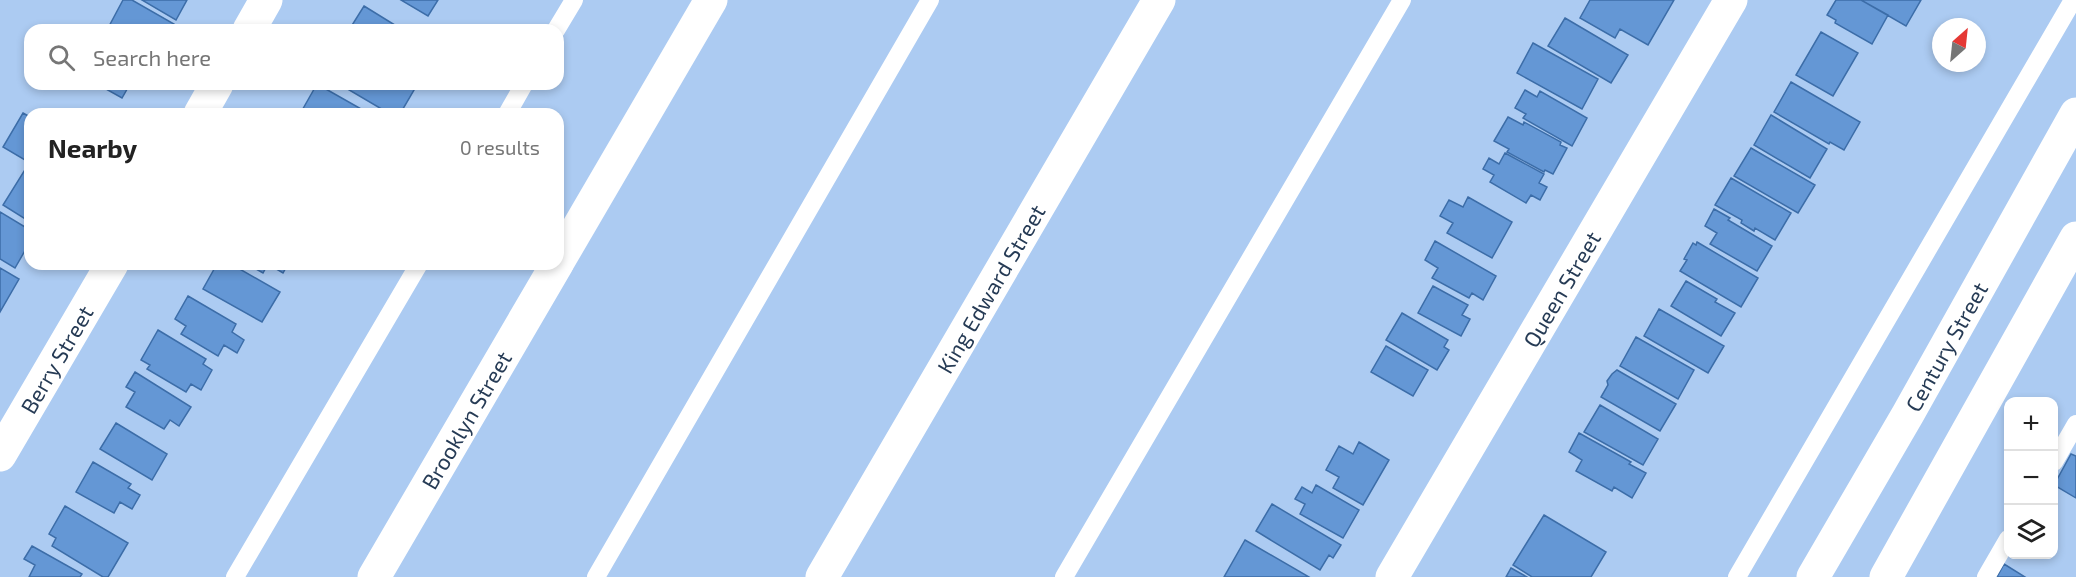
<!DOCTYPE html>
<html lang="en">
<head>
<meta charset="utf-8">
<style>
	body { margin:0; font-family:"Exo 2",sans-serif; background:#f6f6f6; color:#222 }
	.controls { position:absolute; right:18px; bottom:18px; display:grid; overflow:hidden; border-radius:12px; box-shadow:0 3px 9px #0003 }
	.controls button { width:54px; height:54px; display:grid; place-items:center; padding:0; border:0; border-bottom:2px solid #e0e0e0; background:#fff; color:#222; font:30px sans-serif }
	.compass { position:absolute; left:1932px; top:18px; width:54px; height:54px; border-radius:50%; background:#fff; box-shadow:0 3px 9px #0003; rotate:27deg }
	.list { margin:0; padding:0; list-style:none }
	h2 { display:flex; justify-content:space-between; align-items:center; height:78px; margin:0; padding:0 24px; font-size:26px }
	h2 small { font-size:20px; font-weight:400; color:#767676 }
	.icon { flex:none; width:33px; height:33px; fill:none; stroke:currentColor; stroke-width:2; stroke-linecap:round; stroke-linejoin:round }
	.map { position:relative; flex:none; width:2076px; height:577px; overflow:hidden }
	.search { position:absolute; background:#fff; box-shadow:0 3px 9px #0003; left:24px; top:24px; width:540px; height:66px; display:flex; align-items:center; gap:15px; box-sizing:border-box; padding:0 21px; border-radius:18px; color:#767676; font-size:22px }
	.panel { position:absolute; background:#fff; box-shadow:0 3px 9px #0003; left:24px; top:108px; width:540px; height:162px; border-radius:18px }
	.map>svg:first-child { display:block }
	.building { fill:#6497d5; stroke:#3c6da8; stroke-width:1.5 }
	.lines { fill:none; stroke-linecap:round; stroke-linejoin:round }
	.service { stroke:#fff; stroke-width:18 }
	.minor { stroke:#fff; stroke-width:33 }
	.tertiary { stroke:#fff; stroke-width:33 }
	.primary { stroke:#fff; stroke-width:33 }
	.labels { text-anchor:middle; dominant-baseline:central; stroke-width:6; stroke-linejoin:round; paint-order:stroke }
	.street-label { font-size:22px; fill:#263b55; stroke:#accbf2 }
</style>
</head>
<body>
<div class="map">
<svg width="2076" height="577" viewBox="0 0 2076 577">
	<rect width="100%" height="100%" fill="#accbf2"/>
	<!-- building -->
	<path class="building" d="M123 0H132L174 24 171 30H107Z
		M142 0H187L176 20Z
		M401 0H438L428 16Z
		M1590 0H1674L1648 45 1620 29 1615 38 1580 18Z
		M1836 0H1861L1888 15 1872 44 1835 23 1836 20 1827 15Z
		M1861 0H1921L1906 26Z
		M364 6 403 30H349Z
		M1565 18 1628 55 1611 83 1548 46Z
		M1821 32 1858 53 1833 96 1796 75Z
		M1533 43 1598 79 1582 109 1517 73Z
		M1791 82 1860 122 1844 150 1830 142 1829 144 1774 112Z
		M97 84H130L122 98Z
		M317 84 370 114H300Z
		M339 84H414L417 85 400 114H390Z
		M1525 90 1537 97 1540 91 1587 118 1572 146 1523 118 1526 114 1515 108Z
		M23 113 30 117V163L3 147Z
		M1771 115 1827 149 1810 178 1754 145Z
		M1508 117 1523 125 1524 122 1561 142 1560 145 1567 148 1553 174 1545 170 1544 172 1507 152 1509 149 1494 141Z
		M1751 148 1815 185 1798 213 1734 176Z
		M1505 153 1544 174 1539 183 1547 187 1540 200 1531 195 1526 203 1490 182 1494 175 1483 169 1489 158 1499 164Z
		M26 168 30 171V222L3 205Z
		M1731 178 1791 213 1775 240 1755 228 1754 231 1741 223 1742 220 1715 205Z
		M1468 197 1512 222 1492 258 1447 233 1453 223 1440 216 1449 200 1463 207Z
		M1714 209 1730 218 1728 220 1772 246 1757 271 1710 244 1717 233 1705 226Z
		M0 212 30 230V242L15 268 0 259Z
		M1435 241 1496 276 1483 300 1472 293 1469 298 1432 278 1438 268 1425 260Z
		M1697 242 1758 278 1741 307 1680 271 1687 260 1684 259 1693 243 1696 245Z
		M217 264H231L280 292 262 322 203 289Z
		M247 264H288L283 273 268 264 263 273Z
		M0 268 19 279 0 312Z
		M1686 281 1717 299 1715 302 1735 313 1721 336 1671 306Z
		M1433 286 1468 305 1462 315 1470 319 1461 336 1418 313Z
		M188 296 236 324 232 332 244 340 237 353 224 345 218 356 181 334 186 326 175 319Z
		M1659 309 1724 346 1708 373 1644 336Z
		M1402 313 1448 340 1444 347 1449 350 1437 370 1386 340Z
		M158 330 206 359 203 364 212 370 201 390 191 384 186 392 147 369 150 365 141 360Z
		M1636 337 1694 370 1678 399 1620 366Z
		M1386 346 1428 370 1413 396 1371 372Z
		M1617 370 1676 404 1660 431 1601 397 1608 385 1607 381 1612 374Z
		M135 372 191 407 179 426 170 420 164 429 126 407 135 392 126 387Z
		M1600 405 1658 439 1643 465 1584 432Z
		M116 423 167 454 152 480 100 449Z
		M1579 433 1631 462 1629 464 1646 473 1632 498 1614 487 1612 491 1576 471 1582 460 1569 452Z
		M1359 442 1389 460 1363 505 1333 488 1339 477 1326 470 1339 446 1353 454Z
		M2071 454 2076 456V498L2054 485Z
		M93 462 131 484 128 488 140 495 132 509 120 502 114 513 76 492Z
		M1316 485 1359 510 1343 538 1300 514 1305 504 1295 499 1302 487 1312 493Z
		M1272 504 1341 545 1333 558 1329 555 1320 570 1256 531Z
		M65 506 128 543 108 577H103L52 546 56 538 49 534Z
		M1544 515 1606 552 1591 577H1532L1513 565Z
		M1245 540 1309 577H1224Z
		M32 546 82 574 80 577H29L35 565 24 559Z
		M2004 564 2025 577H1997Z
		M1511 568 1527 577H1506Z"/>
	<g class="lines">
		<!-- service -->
		<path class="service" d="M556 30 574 0
			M507 114 524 84
			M2054 462 2076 424
			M235 577 419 264
			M596 577 930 0
			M1064 577 1402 0
			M1737 577 2073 0
			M1986 577 2008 539"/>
		<!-- minor -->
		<g class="minor">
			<path d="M558 262 711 0"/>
			<path id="s1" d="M374 577 557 264"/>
			<path id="s2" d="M822 577 1159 0"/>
			<path id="s3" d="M1392 577 1731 0"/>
		</g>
		<!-- tertiary -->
		<g class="tertiary">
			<path d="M249 30 266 0"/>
			<path d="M200 114 217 84"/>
			<path id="s4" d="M0 455 112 264"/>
		</g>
		<!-- primary -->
		<g class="primary">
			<path id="s5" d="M1813 577 1908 414 2076 114"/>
			<path d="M1886 577 2076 238"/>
		</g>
	</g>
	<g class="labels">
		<!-- street labels -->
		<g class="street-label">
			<text stroke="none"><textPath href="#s2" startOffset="334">King Edward Street</textPath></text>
			<text stroke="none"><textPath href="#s3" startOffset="334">Queen Street</textPath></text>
			<text stroke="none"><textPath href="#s5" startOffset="266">Century Street</textPath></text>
			<text stroke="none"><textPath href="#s4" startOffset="111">Berry Street</textPath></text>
			<text stroke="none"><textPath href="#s1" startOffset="182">Brooklyn Street</textPath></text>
		</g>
	</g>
</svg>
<div class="controls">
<button>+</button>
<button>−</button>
<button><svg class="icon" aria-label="layers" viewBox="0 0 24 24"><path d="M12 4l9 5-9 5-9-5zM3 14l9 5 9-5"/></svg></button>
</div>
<svg class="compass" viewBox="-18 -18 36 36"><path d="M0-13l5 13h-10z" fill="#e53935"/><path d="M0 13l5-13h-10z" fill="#767676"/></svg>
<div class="search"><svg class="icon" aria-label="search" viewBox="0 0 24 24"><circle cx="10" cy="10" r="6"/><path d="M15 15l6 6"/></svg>Search here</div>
<section class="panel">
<h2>Nearby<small>0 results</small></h2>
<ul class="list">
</ul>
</section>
</div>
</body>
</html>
